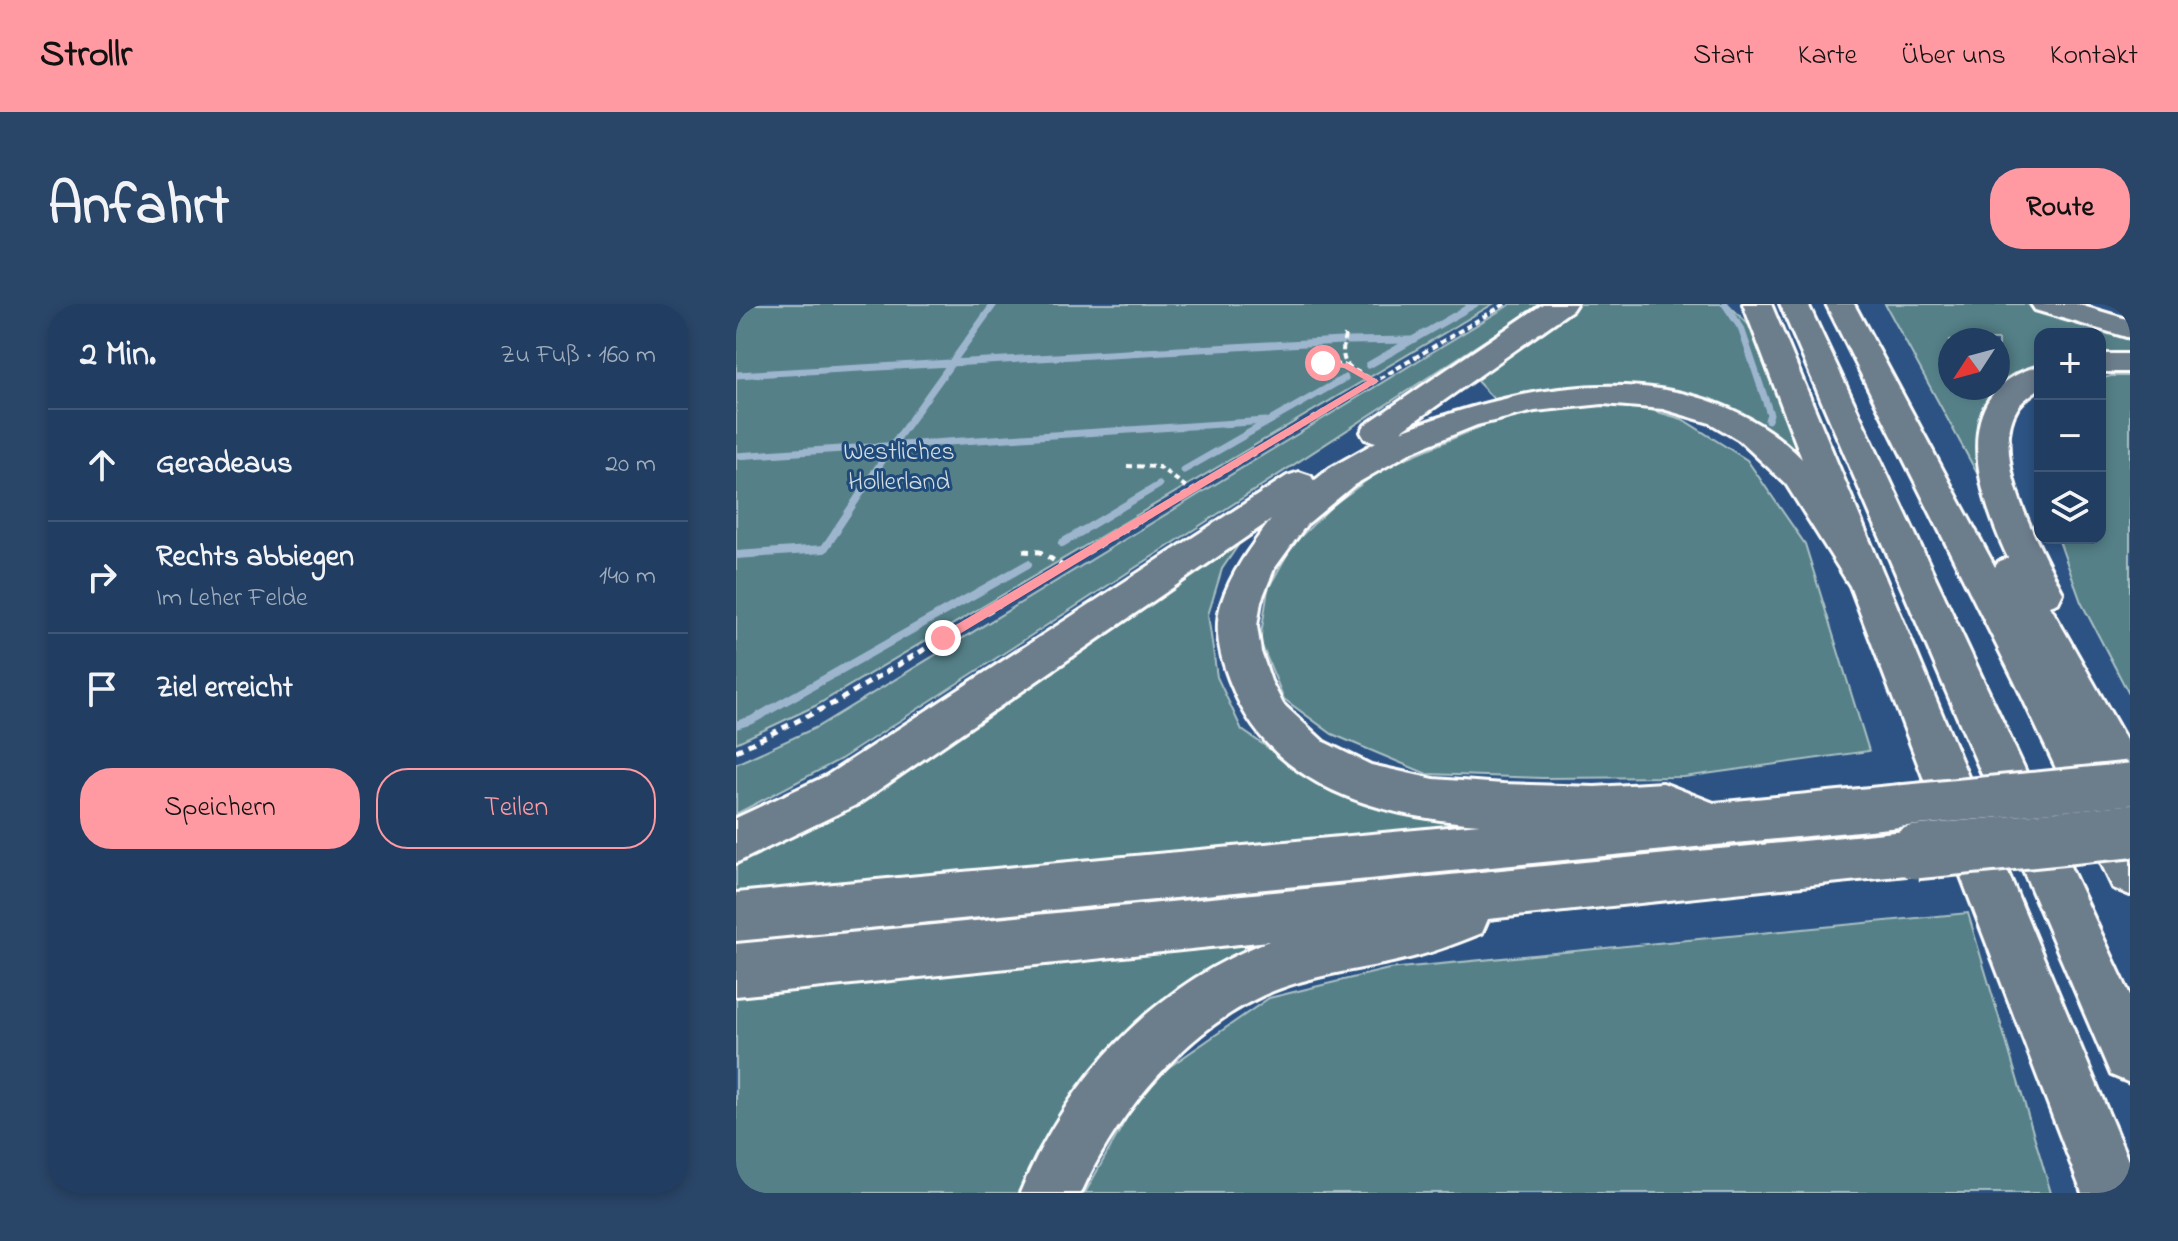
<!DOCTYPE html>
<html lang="de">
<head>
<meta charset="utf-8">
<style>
	body { margin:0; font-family:"Indie Flower",sans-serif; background:#294568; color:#f1f3f6 }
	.controls { position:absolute; right:24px; top:24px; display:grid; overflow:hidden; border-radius:16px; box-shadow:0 4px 12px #0003 }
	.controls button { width:72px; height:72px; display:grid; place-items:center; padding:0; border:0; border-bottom:2px solid #3e5777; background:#213e62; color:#f1f3f6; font:40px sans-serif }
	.compass { position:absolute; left:1202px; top:24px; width:72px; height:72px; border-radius:50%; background:#213e62; box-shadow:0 4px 12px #0003; rotate:234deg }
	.stop { position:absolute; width:24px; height:24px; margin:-18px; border:6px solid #ff9aa2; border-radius:50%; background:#fff }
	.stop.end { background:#ff9aa2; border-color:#fff; box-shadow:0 2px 8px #0008 }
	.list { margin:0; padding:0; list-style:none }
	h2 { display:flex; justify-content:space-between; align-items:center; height:104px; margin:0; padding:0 32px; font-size:34px }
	h2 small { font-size:26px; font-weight:400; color:#a2aebe }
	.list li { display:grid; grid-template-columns:52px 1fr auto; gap:24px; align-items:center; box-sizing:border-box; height:112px; padding:0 32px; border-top:2px solid #3e5777 }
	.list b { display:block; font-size:30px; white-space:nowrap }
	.list p { margin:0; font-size:26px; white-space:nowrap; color:#a2aebe }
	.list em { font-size:26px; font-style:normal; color:#a2aebe }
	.actions { display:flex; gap:16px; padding:24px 32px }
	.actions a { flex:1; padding:18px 0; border:2px solid #ff9aa2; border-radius:32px; text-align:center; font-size:28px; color:#ff9aa2 }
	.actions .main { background:#ff9aa2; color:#111 }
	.icon { flex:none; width:44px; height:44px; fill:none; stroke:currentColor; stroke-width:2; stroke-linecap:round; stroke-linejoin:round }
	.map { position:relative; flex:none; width:1394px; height:889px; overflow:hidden; border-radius:32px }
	header { display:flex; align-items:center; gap:48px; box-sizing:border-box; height:112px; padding:0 40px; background:#ff9aa2; color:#111 }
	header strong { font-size:38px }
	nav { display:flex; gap:44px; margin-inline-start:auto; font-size:28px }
	.intro { display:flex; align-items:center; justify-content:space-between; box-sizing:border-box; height:192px; padding:0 48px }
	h1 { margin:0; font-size:56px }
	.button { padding:20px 36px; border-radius:32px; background:#ff9aa2; color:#111; font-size:28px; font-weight:700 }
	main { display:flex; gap:48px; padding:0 48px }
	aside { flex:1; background:#213e62; border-radius:32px; box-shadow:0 4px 12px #0003 }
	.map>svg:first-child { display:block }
	.green { fill:#548088; stroke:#aac0c4; stroke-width:2; fill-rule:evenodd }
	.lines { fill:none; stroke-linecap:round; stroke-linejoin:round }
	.stream-far1 { stroke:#9db6ce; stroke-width:7 }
	.stream { stroke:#9db6ce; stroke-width:8 }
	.highway-casing { stroke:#fff; stroke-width:6 }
	.path-far1 { stroke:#fff; stroke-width:4; stroke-dasharray:6 4; stroke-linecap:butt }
	.path { stroke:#fff; stroke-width:5; stroke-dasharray:7 6; stroke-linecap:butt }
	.highway { fill:#6c7d8c; fill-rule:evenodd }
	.highway-bridge-far1-casing { stroke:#fff; stroke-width:47; stroke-linecap:butt }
	.highway-bridge-casing { stroke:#fff; stroke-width:59; stroke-linecap:butt }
	.highway-bridge-far1 { stroke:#6c7d8c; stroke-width:41 }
	.highway-bridge { stroke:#6c7d8c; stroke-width:53 }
	.route { fill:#ff9aa2 }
	.labels { text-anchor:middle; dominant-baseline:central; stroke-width:6; stroke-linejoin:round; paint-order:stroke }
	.far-park-label { font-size:26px; fill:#d4dfe1; stroke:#1f4a7a }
</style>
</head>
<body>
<header>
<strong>Strollr</strong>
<nav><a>Start</a><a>Karte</a><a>Über uns</a><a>Kontakt</a></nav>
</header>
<div class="intro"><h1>Anfahrt</h1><a class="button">Route</a></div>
<main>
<aside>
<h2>2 Min.<small>Zu Fuß · 160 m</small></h2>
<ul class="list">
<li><svg class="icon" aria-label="ahead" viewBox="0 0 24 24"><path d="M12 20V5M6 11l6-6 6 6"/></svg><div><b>Geradeaus</b></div><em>20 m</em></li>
<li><svg class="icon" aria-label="right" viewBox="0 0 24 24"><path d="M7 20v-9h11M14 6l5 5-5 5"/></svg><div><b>Rechts abbiegen</b><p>Im Leher Felde</p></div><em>140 m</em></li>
<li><svg class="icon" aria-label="arrive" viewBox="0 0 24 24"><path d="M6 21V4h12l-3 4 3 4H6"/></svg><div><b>Ziel erreicht</b></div></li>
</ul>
<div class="actions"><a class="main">Speichern</a><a>Teilen</a></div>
</aside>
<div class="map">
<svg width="1394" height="889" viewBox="0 0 1394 889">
	<rect width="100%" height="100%" fill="#2c5383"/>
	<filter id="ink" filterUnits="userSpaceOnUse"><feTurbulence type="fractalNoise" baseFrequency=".0125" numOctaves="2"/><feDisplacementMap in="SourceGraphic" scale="16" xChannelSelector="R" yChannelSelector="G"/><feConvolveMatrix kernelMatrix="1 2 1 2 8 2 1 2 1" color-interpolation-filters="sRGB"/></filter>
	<g filter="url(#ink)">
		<!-- green -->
		<path class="green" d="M0 0H757L79 402 0 439Z
			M775 0H805L105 455 0 510V460L81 423Z
			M839 0H992L1017 25 1069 157 977 103 901 102 946 115 1011 156 1069 240 1133 447 948 473 806 474 691 470 596 430 548 395 524 337 532 285 557 240 597 201 649 163 773 111 737 73Z
			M1149 0H1290L1394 32V51L1364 50V30H1304V61C1235 93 1250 114 1248 182ZM1214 36H1262V84H1214Z
			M1375 72H1394V392L1345 298 1322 234H1364V75Z
			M501 243 486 265 472 311 481 373 506 426 565 466 821 519 0 597V546L487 244Z
			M1232 609 1315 889H349L410 779 533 694 653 665Z
			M572 633 495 661 291 889H0V692Z"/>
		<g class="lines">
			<!-- stream-far1 -->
			<path class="stream-far1" d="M989 0 1005 24 1034 110 1032 116
				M612 37 675 36
				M633 61 739 0
				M0 71 605 37
				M0 152 530 117
				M448 166 609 74
				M99 228 156 142 258 0
				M344 228 423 181"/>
			<!-- stream -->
			<path class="stream" d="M326 239 348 226
				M0 251 88 245 101 226
				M0 421 16 416 292 260"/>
			<defs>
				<path id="highway" d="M807 0H840L836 6 665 127C792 78 959 46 1066 155L1007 0H1035L1394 861V889H1346L1114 282 1050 180 1003 136 974 119 927 105 867 100 799 107 741 121 677 147 618 181 570 221 538 265 525 297 521 322 525 348 535 377 547 400 588 438 635 461 698 475 767 480 859 483 927 479 978 499 1164 481 1180 487 1187 502 1180 517 1164 523 0 637V589L744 520C644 513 536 484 496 383 485 357 477 328 485 300 495 268 515 242 535 216L122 500 0 559V514L90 472 551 172 563 168 575 172 578 177 594 164 640 138 629 135 625 128 629 121Z
					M1044 0H1072L1394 691V779L1375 771Z
					M1090 0H1118L1259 263 1263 257 1272 254C1243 192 1208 86 1304 62V84C1296 90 1286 96 1281 105 1252 153 1305 246 1327 289L1322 299 1314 302 1394 443V506L1386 503 1394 519V591L1377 584 1278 376Z
					M1295 0H1340L1394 16V34L1299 6Z
					M1364 50H1394V68H1364Z
					M1180 526 1197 532 1204 548 1197 564 1180 570 752 615 746 629C719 640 693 650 665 656 627 665 588 669 551 682 459 713 384 803 345 889H284C332 774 416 682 533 637L0 692V640Z"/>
			</defs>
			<!-- highway casing -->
			<use href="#highway" class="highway-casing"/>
			<!-- path-far1 -->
			<path class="path-far1" d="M609 31C603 63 611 62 637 76
				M578 59 609 61
				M391 162 423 163 453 185
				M386 228 769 0"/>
			<!-- path -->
			<path class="path" d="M287 247 304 248 327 262
				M0 447 100 398 389 226"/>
			<!-- highway -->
			<use href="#highway" class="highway"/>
			<defs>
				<path id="highway-bridge-far1" d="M1164 502 1394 480"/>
				<path id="highway-bridge" d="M1180 548 1394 527"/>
			</defs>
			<!-- highway-bridge-far1 casing -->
			<use href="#highway-bridge-far1" class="highway-bridge-far1-casing"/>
			<!-- highway-bridge casing -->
			<use href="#highway-bridge" class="highway-bridge-casing"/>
			<!-- highway-bridge-far1 -->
			<use href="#highway-bridge-far1" class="highway-bridge-far1"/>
			<!-- highway-bridge -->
			<use href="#highway-bridge" class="highway-bridge"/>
		</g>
	</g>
	<!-- route -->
	<path class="route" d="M584 57 613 60 643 77 212 337H203V331L631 77 608 64 584 61Z"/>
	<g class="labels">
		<!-- far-park labels -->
		<g class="far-park-label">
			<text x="163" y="149">Westliches<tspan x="163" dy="30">Hollerland</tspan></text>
		</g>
	</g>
</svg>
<div class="controls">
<button>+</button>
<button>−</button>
<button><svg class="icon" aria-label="layers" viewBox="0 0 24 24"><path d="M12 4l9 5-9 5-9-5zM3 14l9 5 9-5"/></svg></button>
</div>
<svg class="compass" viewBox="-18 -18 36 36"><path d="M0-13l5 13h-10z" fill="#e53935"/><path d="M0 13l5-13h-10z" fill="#a2aebe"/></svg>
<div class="stop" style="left:587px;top:59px"></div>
<div class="stop end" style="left:207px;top:334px"></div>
</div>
</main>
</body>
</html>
